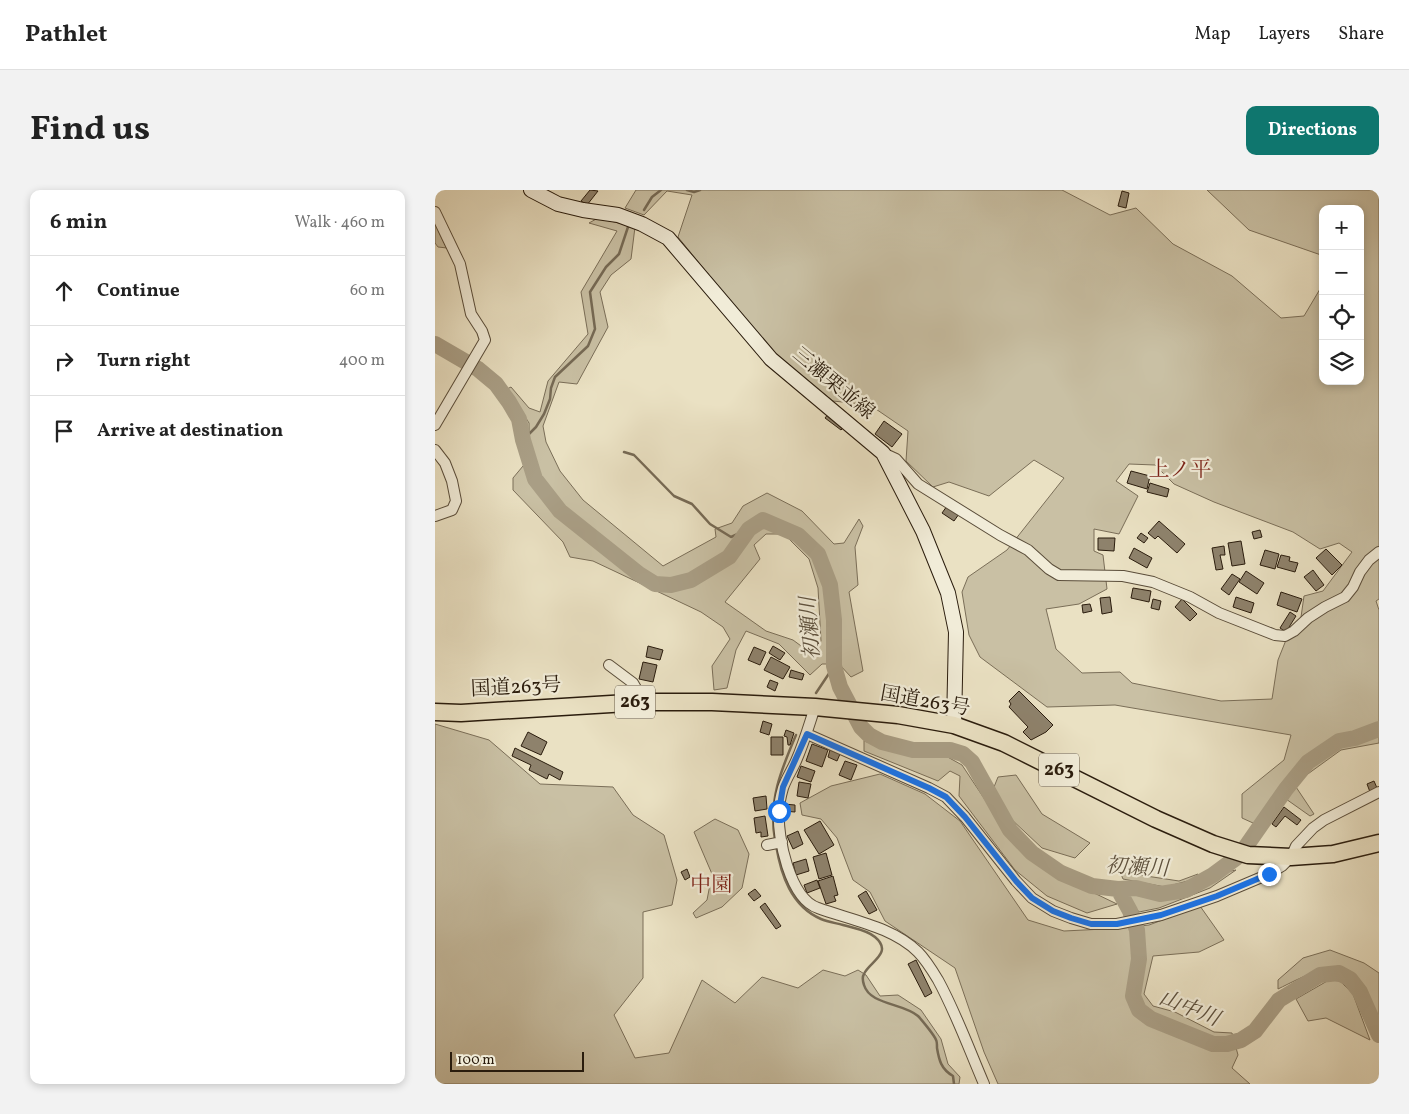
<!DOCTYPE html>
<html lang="en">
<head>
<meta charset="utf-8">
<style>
	body { margin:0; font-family:Vollkorn,"Noto Serif JP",serif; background:#f2f2f2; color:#222 }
	.controls { position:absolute; right:15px; top:15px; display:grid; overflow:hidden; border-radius:10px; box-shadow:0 2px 8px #0003 }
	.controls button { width:45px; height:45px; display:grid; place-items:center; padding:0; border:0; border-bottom:1px solid #e0e0e0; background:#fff; color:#222; font:25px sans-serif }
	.scale { position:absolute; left:15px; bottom:12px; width:134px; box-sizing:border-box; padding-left:5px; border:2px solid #2a1c0d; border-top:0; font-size:14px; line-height:18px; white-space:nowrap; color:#2a1c0d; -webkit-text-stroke:4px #f1ecd8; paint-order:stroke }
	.stop { position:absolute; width:15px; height:15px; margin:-11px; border:4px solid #1a73e8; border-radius:50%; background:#fff }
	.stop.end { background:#1a73e8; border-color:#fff; box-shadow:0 1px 5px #0008 }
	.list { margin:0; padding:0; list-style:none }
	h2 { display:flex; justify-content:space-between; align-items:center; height:65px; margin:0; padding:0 20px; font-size:21px }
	h2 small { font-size:16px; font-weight:400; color:#767676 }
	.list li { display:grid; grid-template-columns:32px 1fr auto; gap:15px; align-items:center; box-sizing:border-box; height:70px; padding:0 20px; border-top:1px solid #e0e0e0 }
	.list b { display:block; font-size:19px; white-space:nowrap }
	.list em { font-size:16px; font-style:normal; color:#767676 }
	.icon { flex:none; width:28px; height:28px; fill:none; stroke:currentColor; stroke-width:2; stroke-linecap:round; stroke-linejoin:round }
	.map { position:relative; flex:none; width:944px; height:894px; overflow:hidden; border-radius:10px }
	header { display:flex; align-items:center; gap:30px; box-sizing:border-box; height:70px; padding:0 25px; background:#fff; border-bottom:1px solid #e0e0e0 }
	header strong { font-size:24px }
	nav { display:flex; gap:28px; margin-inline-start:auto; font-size:18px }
	.intro { display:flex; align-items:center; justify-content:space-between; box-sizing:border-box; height:120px; padding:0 30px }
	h1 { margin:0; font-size:35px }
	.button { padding:12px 22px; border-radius:10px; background:#0f766e; color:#fff; font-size:18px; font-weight:700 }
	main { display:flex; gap:30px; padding:0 30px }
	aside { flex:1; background:#fff; border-radius:10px; box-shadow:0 2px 8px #0003 }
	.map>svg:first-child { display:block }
	.green { fill:#c9c0a4; stroke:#7a6e58; fill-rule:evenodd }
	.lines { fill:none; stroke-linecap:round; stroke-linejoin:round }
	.stream { stroke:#766a55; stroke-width:2.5 }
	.river { stroke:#a99e85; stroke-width:16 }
	.building { fill:#8e826c; stroke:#2a1c0d }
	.minor-casing { stroke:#5a4d3a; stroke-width:12 }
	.secondary-casing { stroke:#2a1c0d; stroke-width:16 }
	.trunk-casing { stroke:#2a1c0d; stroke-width:19 }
	.minor { stroke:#f1ecd8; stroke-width:10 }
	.secondary { stroke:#f1ecd8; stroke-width:14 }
	.trunk { stroke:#eae1c3; stroke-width:16 }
	.route { stroke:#1a73e8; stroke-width:6 }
	.labels { text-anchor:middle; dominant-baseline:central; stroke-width:4.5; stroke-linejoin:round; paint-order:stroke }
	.shield { fill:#f1ecd8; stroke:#665a4a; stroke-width:1 }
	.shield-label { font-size:19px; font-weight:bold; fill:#2a1c0d }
	.street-label { font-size:20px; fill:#2a1c0d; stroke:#f1ecd8 }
	.neighbourhood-label { font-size:21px; fill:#7a1f14; stroke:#f1ecd8 }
	.water-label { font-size:21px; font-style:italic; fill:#5d503d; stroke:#f1ecd8 }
</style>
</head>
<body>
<header>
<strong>Pathlet</strong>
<nav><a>Map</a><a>Layers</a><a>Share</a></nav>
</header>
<div class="intro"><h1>Find us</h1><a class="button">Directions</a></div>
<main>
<aside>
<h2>6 min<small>Walk · 460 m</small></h2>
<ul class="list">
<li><svg class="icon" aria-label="ahead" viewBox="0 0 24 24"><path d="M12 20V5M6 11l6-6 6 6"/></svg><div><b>Continue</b></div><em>60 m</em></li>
<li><svg class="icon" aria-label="right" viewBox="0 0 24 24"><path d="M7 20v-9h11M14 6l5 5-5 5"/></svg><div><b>Turn right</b></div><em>400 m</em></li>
<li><svg class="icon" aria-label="arrive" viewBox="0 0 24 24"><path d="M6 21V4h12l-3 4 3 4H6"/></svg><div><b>Arrive at destination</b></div></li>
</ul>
</aside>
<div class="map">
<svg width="944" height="894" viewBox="0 0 944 894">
	<rect width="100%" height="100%" fill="#eae1c3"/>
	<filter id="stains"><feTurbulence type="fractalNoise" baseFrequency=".004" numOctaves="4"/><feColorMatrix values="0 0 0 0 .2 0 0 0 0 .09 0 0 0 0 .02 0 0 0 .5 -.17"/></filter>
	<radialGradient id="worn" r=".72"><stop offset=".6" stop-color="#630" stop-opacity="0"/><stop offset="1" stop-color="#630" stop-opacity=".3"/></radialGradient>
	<!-- green -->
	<path class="green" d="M201 0H627L675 25 701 18 738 54 797 86 846 128 869 126 888 94V191H925V19H888V69L886 65 814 40 772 0H944V409L941 411 944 420V553L906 560 859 594 879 624 875 626 851 609 829 638 807 628V604L849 570 856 545 680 515 612 517 545 467 534 445 527 402 533 387 572 360 629 288 599 270 554 306 514 292 498 297 471 271 473 241 435 215 398 211 340 166 243 47 257 5 232 1 209 25 190 18ZM694 274 720 275 739 294 779 312 858 342 885 359 904 353 917 362 888 401 869 406 864 441 851 450 843 470 837 509 786 511 697 493 685 482 647 483 621 459 611 419 644 414 672 399 668 365 659 361V339L684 344 703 306 681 291Z
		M163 28 200 37 196 69 176 85 165 102 173 137 142 194 124 192 108 236 111 252 125 281 148 310 228 376 281 347 280 339 297 333 308 316 332 303 367 321 399 354 409 353 424 329 428 336 420 357 423 395 414 402 428 481 416 487 404 474H387L375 485 344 454 311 441 301 460 292 498 279 500 277 476 295 449 288 437 266 422 158 371 135 367 128 352 78 300V288L88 276 99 269 94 252V233L72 199 76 197 94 218 105 222 113 191 153 144 146 102 182 41 154 33ZM331 344H349L374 369 383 398 386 451 377 464 358 450 331 441 290 412 325 369 319 355Z
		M0 33 12 58 3 57 0 53Z
		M0 534 54 550 105 594 178 597 198 625 229 645 242 690 237 715 208 722V788L179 825 200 868 234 863 267 790 300 813 327 787 363 798 388 780 410 786 423 780 431 785 445 806 463 805 486 820 506 849 513 874 525 887 524 894H0Z
		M429 551 475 565H509L527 575 572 643 611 680 682 714 652 723 612 706 580 680 524 606 525 586 515 581 503 591 429 561Z
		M445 584 490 604 525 631 593 730 629 741 689 738 714 735 765 716 789 750 764 762 718 766 709 804 718 816 740 822 779 842 797 843 803 865 797 878 815 894H563L549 862 520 778 450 731 435 702 418 690 402 648 386 629 367 625 365 613 396 596Z
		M581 585 607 624 655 653 640 668 607 658 575 628 559 597 563 587Z
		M280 629 303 640 314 664 307 698 287 717 261 728 258 723 272 710 277 684 259 642Z
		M801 680 775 698 724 718 704 722 691 705 736 707 771 696 791 682Z
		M685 682 744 691 763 684 764 688 730 697 688 689Z
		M895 760 929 773 944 783V828C937 816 931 802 922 791 901 766 866 788 843 799V790L868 768Z
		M894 790 905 791 918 804 935 850 891 828 873 831 861 809Z"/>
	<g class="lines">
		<!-- stream -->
		<path class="stream" d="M252 0 259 2 265 0
			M209 20 217 7 226 0
			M88 250 101 237 109 224 115 209 116 198 120 187 153 156 160 139 155 102 171 77 184 64 193 37
			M189 262 199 265 239 306 257 314 275 334 296 347 314 339
			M381 503 399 476
			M340 650C333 611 346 580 361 545
			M341 655C346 685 356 716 386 729 393 732 401 733 408 735 418 738 432 740 440 747 459 763 434 772 429 784 427 787 428 792 429 795 435 815 468 813 483 826 486 829 500 846 501 850 502 851 502 856 502 858 504 870 506 879 518 886L519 894"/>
		<!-- river -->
		<path class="river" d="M0 154 43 179 61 194 74 212 84 229 88 250 100 289 125 321 204 384 220 394 236 395 256 390 294 367 314 339 328 330 363 345 383 364 395 395 399 430V476L405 497 426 537 434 545 447 552 478 560H515L528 564 537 572 575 640 597 663 626 683 657 696 683 699 701 698 725 704 751 700 778 685 805 665 851 599 873 572 904 551 920 548 944 539
			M683 699 695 721 702 740 704 769 698 806 704 820 716 829 778 854H792L806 850 820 841 844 810 885 785 904 783 915 789 925 802 944 845"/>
	</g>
	<!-- building -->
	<path class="building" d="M155 0 163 1 152 15 146 11Z
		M687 1 694 3 691 18 683 16Z
		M394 223 410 236 406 240 390 228Z
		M449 231 467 244 457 257 440 244Z
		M696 281 715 286 712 299 692 293Z
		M715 293 734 299 732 307 712 302Z
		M512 316 524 324 519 331 507 323Z
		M724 331 750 354 742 363 723 346 720 349 713 343Z
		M825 340 827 347 819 349 817 342Z
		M706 343 713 348 709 353 702 348Z
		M663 348H680L679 361 663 360Z
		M806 351 810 374 797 376 793 353Z
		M789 356 790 365H785L788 379 781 380 777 358Z
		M699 358 717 368 712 378 694 368Z
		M891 359 907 375 897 385 881 368Z
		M830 360 844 364 840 379 825 375Z
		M846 365 855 367 854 371 863 373 860 382 842 377Z
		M878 380 889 395 881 401 869 387Z
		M811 381 829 393 822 404 804 392Z
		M797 384 805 389 794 405 786 399Z
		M698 398 716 401 714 412 696 408Z
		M846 402 867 409 862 422 842 415Z
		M675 407 677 422 667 424 665 408Z
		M801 407 819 413 816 423 798 417Z
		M718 409 726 411 724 420 716 418Z
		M747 409 762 424 755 431 740 417Z
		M655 414 657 421 648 423 647 415Z
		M855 422 861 426 851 442 845 438Z
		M213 456 228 460 225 470 211 467Z
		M338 456 350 463 345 470 334 463Z
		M319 457 331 462 325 475 313 470Z
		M336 467 355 477 348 489 329 480Z
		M208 472 222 475 218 492 204 489Z
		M356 480 369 484 367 490 354 487Z
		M335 490 343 493 340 501 332 497Z
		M584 501 618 535 611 542 596 550 588 542 593 537 574 517 576 514 574 511Z
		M328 531 337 534 334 545 325 542Z
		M351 540 359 543 355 555H353L352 547 349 546Z
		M93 542 112 552 106 565 86 556Z
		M336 547H348V565H336Z
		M377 554 393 560 387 577 371 571Z
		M80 558 128 582 125 590 114 584 112 589 94 580 96 575 77 566Z
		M395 560 405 564 402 571 393 567Z
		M410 571 422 575 416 590 404 585Z
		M366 576 380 581 376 592 362 587Z
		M939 591 942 598 935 602 932 594Z
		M364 592 376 594 373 608 362 606Z
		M331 606 332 619 320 621 318 608Z
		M349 614 360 615V622L348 621Z
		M849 617 866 630 862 635 850 626 841 637 837 634Z
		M330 626 333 646 326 647V642L321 643 319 628Z
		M385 631 399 655 384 664 369 640Z
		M363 641 368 654 358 659 352 646Z
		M391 663 397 685 384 689 378 667Z
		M371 669 374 681 361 685 358 673Z
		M252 679 255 687 250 690 246 682Z
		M398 686 403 705 399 706 401 711 391 714 383 691Z
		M382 690 385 698 372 703 369 695Z
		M320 699 326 706 319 711 313 704Z
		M431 701 442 720 434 724 423 706Z
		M330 713 346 736 341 739 325 717Z
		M481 770 497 803 490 807 473 774Z"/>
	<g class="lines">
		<defs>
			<path id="minor" d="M0 22 25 74 36 124 47 141 50 150 0 235
				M0 260 10 273 17 291 21 311 17 320 0 326
				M448 263 461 269 483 294 565 345 593 360 614 379 624 385 688 386 718 392 755 407 784 423 840 445 850 446 859 441 873 428 890 417 910 407 918 397 925 382 934 370 944 362
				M174 475 198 493 209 512
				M380 517C374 535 369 553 361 571 357 580 351 589 348 598 346 605 344 614 344 621 342 647 355 709 383 718 416 730 458 737 483 762 491 770 497 780 503 790 521 823 534 859 549 894
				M372 544 494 598 511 607 530 627 581 691 597 708 618 721 636 728 656 734H682L726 725 782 706 834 684 847 676 856 667 861 656 878 638 889 630 944 602
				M332 655 347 652"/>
			<path id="secondary" d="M96 0 123 14 148 20 183 25 207 34 233 48 336 169 448 263 488 341 513 403 521 442 519 535"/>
			<path id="trunk" d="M0 522 26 523 209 512H277L380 517 463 525 519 535 569 553 721 629 778 654 813 665 856 667 898 664 944 653"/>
		</defs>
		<!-- minor casing -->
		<use href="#minor" class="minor-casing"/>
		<!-- secondary casing -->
		<use href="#secondary" class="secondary-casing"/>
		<!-- trunk casing -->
		<use href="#trunk" class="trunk-casing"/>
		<!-- minor -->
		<use href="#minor" class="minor"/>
		<!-- secondary -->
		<use href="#secondary" class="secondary"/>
		<!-- trunk -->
		<use href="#trunk" class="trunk"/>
	</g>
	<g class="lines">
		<!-- route -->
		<path class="route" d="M344 621 348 597 372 544 494 598 511 607 530 627 581 691 597 708 618 721 636 728 656 734H682L726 725 782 706 834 684"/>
	</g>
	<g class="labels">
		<!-- shield labels -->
		<g class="shield">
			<rect x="180" y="495.5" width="40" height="33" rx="4"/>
			<rect x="604" y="563.5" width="40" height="33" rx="4"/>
		</g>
		<g class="shield-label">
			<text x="200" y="512">263</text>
			<text x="624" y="580">263</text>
		</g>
		<!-- street labels -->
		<g class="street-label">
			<text transform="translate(398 194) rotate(40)">三瀬栗並線</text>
			<text transform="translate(81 498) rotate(-3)">国道263号</text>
			<text transform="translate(490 512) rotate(10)">国道263号</text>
		</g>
		<!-- neighbourhood labels -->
		<g class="neighbourhood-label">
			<text x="745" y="280">上ノ平</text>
			<text x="276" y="695">中園</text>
		</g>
		<!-- water labels -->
		<g class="water-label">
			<text transform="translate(376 438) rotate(-94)">初瀬川</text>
			<text transform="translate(702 678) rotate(3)">初瀬川</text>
			<text transform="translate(754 819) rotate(22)">山中川</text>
		</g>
	</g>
	<rect width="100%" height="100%" filter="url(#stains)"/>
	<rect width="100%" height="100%" fill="url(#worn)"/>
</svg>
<div class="controls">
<button>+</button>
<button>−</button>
<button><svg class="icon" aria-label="locate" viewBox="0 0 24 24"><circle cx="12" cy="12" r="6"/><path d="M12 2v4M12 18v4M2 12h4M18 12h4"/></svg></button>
<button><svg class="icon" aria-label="layers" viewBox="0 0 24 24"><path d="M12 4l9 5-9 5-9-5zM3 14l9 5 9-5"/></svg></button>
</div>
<div class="scale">100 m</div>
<div class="stop" style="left:344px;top:621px"></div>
<div class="stop end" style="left:834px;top:684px"></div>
</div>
</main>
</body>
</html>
